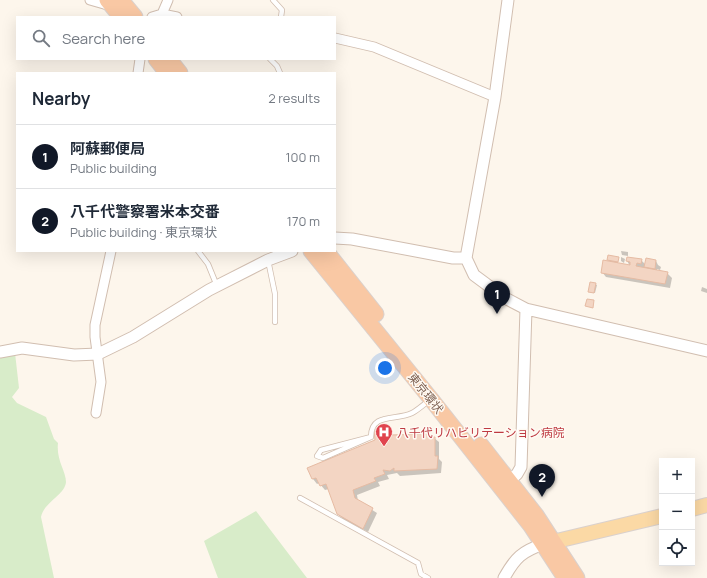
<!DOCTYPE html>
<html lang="en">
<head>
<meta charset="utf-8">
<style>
	body { margin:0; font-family:Manrope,"Noto Sans JP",sans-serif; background:#f2f2f3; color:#1f2937 }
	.controls { position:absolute; right:12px; bottom:12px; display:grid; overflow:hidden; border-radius:0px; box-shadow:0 4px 16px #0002 }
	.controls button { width:36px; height:36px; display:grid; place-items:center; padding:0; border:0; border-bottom:1px solid #e0e1e3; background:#fff; color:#1f2937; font:20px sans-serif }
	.you { position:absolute; left:385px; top:368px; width:14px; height:14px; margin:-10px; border:3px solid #fff; border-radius:50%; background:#1a73e8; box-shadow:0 0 0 6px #1a73e833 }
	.badge { display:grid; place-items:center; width:26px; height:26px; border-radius:50%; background:#111827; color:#fff; font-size:13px; font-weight:700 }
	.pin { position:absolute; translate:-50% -33px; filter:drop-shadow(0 1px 2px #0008) }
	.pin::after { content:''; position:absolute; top:21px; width:14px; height:12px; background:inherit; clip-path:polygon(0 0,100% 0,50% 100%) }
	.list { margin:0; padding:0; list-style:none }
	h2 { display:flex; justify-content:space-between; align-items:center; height:52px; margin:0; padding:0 16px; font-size:17px }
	h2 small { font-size:13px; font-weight:400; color:#747a83 }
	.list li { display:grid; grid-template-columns:26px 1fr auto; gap:12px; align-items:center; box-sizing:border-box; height:64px; padding:0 16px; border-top:1px solid #e0e1e3 }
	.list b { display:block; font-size:15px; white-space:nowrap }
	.list p { margin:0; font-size:13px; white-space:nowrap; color:#747a83 }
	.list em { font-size:13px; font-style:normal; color:#747a83 }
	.icon { flex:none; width:22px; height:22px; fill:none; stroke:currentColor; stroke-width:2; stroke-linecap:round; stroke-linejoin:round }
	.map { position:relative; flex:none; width:707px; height:578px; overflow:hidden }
	.search { position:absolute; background:#fff; box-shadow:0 4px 16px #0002; left:16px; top:16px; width:320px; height:44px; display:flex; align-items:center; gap:10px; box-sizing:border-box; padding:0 14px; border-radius:0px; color:#747a83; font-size:15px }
	.panel { position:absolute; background:#fff; box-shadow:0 4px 16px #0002; left:16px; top:72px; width:320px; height:180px; border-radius:0px }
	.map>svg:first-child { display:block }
	.green { fill:#d8ecc9 }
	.shadow { fill:#0003 }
	.building { fill:#f3d5c3; stroke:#e6bba3 }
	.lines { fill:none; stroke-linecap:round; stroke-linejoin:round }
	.service-casing { stroke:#d1beb0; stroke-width:6 }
	.minor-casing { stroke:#d1beb0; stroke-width:11 }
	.tertiary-casing { stroke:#d1beb0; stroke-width:13 }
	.primary-casing { stroke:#dad1cd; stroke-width:16 }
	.trunk-casing { stroke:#dad1cd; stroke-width:17 }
	.service { stroke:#fff; stroke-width:4.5 }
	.minor { stroke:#fff; stroke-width:9 }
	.tertiary { stroke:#fff; stroke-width:11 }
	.primary { stroke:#fbd9a5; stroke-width:14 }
	.trunk { stroke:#f9c8a4; stroke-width:15 }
	.labels { text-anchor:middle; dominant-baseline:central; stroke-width:3; stroke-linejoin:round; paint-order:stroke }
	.street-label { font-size:12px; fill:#7a5c4d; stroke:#fffaf3 }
	.health-label { font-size:12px; fill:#be3a42; stroke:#fffaf3; text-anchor:start }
</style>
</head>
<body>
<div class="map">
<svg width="707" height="578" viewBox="0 0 707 578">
	<rect width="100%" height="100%" fill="#fdf6ec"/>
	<!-- green -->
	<path class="green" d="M15 353 19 388 12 397 17 403 46 417 54 439 58 443C56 460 66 471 66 482 65 495 44 502 41 517L54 578H0V355Z
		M256 511 307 578H218L204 541Z"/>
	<!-- shadow -->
	<path class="shadow" d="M621 251 628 252V256L622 255Z
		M621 257 625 259 624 263 621 261Z
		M618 258V264L630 266 627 261 641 260 646 265 647 259 656 261 658 265 661 267 660 270 657 269V271L667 273 672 278 670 288 606 277 602 272 611 263 608 260Z
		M591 283 597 285 595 293 589 292Z
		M702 287 707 289V293L701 291Z
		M386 428 392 436 430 435 434 438 439 442V459L442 462 441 473 400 476 397 473 387 475 389 479 378 482 380 486 357 495 358 501 377 513 368 532 343 519 338 514 329 489 325 490 319 483 317 484 313 479 376 440Z"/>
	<!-- building -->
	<path class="building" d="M608 255 619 257 618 262 607 260Z
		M627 257 642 259 641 264 637 263 636 266 668 272 665 284 601 273 603 260 630 265V262L626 261Z
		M646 258 656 260 655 269 644 267Z
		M590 282 596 283 594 293 588 292Z
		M587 299 594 300 593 308 585 306Z
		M386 427 390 435 430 434 431 437H435V456H438L437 469 394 471V468L390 471 383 470 385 474 374 478 376 481 353 490 355 498 373 508 363 529 337 514 326 484 320 486 316 478 312 479 307 468 375 440 374 430Z"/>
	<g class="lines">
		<defs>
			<path id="service" d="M273 0 282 10 281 17
				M270 59 277 66 280 73
				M198 251 208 264 217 286
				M268 260 275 294V322
				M371 437 323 458 317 456 321 450Z
				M371 437C371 412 396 421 412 413 418 410 424 404 430 400
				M300 498 418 563 421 574 428 578"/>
			<path id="minor" d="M90 0 111 6
				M162 14 168 0
				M152 17 162 14 177 17
				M335 38 374 47 495 97
				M138 73 140 59
				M96 413 101 382 95 337V325L111 251"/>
			<path id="tertiary" d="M508 0 495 97 466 258 474 275 505 298 526 309 707 351
				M335 238 352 239 453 258H466
				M0 352 22 348 74 355 98 354 133 337 209 290 268 260 292 251
				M510 480 517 474 521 467 526 309
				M504 578C515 558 522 551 544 544"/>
			<path id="primary" d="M692 509 707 505
				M544 544 662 516"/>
			<path id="trunk" d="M107 0 121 17
				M121 0 135 17
				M156 59 167 73
				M169 59 180 73
				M311 251 431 399 531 526 565 578
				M326 251 376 314
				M481 445 536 515 577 578"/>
		</defs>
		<!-- service casing -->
		<use href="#service" class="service-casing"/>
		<!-- minor casing -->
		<use href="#minor" class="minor-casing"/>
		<!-- tertiary casing -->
		<use href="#tertiary" class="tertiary-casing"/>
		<!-- primary casing -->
		<use href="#primary" class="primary-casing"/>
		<!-- trunk casing -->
		<use href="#trunk" class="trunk-casing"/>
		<!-- service -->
		<use href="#service" class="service"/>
		<!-- minor -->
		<use href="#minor" class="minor"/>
		<!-- tertiary -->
		<use href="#tertiary" class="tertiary"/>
		<!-- primary -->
		<use href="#primary" class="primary"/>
		<!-- trunk -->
		<use href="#trunk" class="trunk"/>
	</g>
	<!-- icons -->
	<defs>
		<symbol id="hospital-pin" viewBox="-11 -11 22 30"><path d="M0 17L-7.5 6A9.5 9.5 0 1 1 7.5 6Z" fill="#e0444e" stroke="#fffaf3"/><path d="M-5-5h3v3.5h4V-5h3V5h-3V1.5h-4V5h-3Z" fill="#fff"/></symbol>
	</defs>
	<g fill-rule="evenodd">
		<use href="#hospital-pin" x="374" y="422" width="20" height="27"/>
	</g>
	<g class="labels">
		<!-- street labels -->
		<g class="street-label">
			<text transform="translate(426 393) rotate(51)">東京環状</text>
		</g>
		<!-- health labels -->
		<g class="health-label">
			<text x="397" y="432">八千代リハビリテーション病院</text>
		</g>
	</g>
</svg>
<div class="controls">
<button>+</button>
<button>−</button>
<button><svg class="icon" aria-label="locate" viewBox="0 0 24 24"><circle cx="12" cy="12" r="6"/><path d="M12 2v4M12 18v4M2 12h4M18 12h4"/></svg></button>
</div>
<div class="you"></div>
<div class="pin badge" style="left:497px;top:314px">1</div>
<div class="pin badge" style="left:542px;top:497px">2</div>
<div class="search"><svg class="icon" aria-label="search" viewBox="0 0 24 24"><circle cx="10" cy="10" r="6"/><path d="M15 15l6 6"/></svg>Search here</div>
<section class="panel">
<h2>Nearby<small>2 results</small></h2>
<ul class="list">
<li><span class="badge">1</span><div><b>阿蘇郵便局</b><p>Public building</p></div><em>100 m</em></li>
<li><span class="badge">2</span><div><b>八千代警察署米本交番</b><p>Public building · 東京環状</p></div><em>170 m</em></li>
</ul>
</section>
</div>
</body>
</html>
